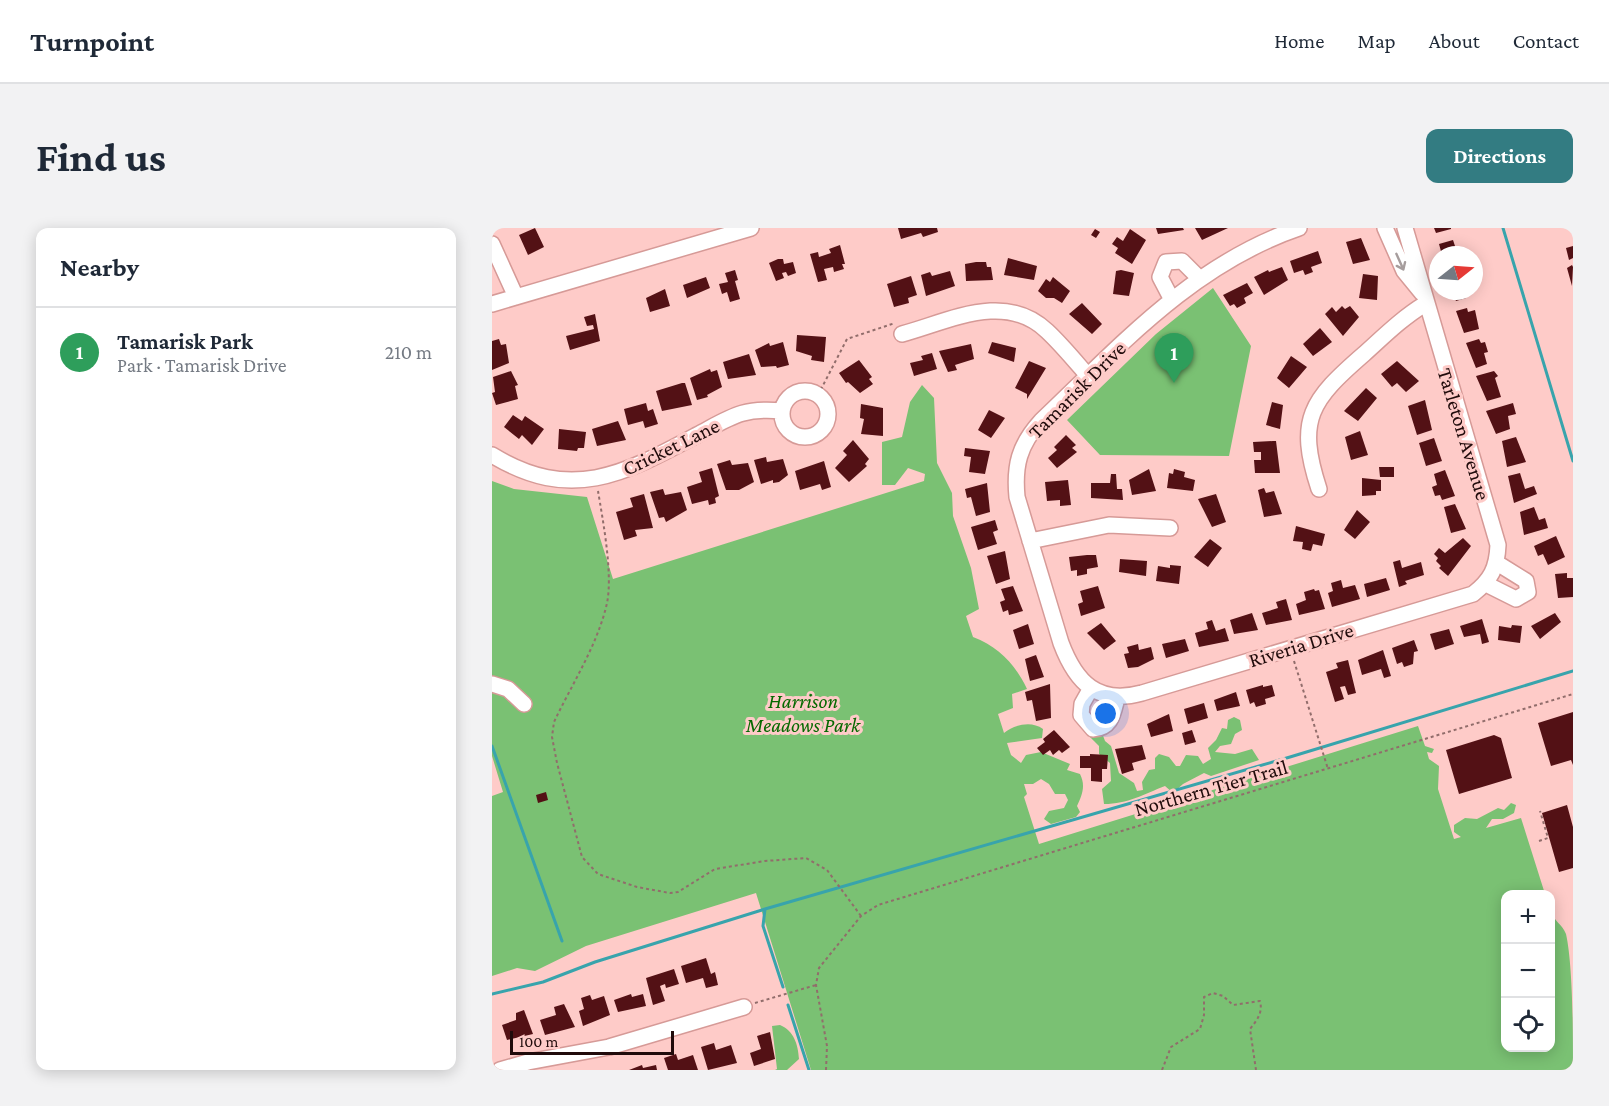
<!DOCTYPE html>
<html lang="en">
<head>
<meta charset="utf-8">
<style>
	body { margin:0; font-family:"Crimson Pro",serif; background:#f2f2f3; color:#1f2937 }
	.controls { position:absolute; right:18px; bottom:18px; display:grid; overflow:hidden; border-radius:12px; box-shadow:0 3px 15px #0003 }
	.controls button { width:54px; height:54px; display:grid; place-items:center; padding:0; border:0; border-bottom:2px solid #e0e1e3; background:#fff; color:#1f2937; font:30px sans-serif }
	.compass { position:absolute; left:937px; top:18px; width:54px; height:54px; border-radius:50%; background:#fff; box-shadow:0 3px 15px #0003; rotate:73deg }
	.scale { position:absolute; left:18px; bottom:15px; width:164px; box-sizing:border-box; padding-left:6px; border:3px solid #200b0b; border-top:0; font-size:16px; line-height:21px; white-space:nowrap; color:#200b0b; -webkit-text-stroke:4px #fecbc8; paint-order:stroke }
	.you { position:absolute; left:614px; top:486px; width:21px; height:21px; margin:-15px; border:4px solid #fff; border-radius:50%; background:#1a73e8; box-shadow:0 0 0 9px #1a73e833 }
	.badge { display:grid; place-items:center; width:39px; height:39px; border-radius:50%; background:#337c82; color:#fff; font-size:20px; font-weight:700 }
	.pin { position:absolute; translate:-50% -50px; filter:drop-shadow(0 2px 3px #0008) }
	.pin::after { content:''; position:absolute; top:32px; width:21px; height:18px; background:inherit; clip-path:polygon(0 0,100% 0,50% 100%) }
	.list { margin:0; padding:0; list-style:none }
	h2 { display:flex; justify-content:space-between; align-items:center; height:78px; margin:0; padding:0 24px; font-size:26px }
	h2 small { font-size:20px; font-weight:400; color:#747a83 }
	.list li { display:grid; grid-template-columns:39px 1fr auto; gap:18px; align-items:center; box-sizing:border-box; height:90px; padding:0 24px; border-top:2px solid #e0e1e3 }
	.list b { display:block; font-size:22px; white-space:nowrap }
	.list p { margin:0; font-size:20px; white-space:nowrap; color:#747a83 }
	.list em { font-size:20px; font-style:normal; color:#747a83 }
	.icon { flex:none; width:33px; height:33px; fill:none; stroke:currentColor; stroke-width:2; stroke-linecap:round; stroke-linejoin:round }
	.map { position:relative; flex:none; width:1081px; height:842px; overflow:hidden; border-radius:12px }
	header { display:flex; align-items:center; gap:36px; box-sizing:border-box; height:84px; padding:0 30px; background:#fff; border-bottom:2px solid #e0e1e3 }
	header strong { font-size:28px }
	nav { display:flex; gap:33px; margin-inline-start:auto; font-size:21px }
	.intro { display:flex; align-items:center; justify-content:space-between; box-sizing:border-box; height:144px; padding:0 36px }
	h1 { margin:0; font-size:42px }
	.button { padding:15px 27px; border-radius:12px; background:#337c82; color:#fff; font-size:21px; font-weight:700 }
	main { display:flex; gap:36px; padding:0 36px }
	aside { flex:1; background:#fff; border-radius:12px; box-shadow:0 3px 15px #0003 }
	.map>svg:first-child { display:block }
	.green { fill:#7ac173 }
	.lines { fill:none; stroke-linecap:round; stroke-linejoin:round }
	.stream { stroke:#38a4ac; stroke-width:3 }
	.building { fill:#531115 }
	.minor-casing { stroke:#d69a97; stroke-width:18 }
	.path { stroke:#916d6b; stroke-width:2; stroke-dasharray:3 3; stroke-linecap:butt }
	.minor { stroke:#fff; stroke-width:15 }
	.oneway { stroke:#a69d9d }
	.labels { text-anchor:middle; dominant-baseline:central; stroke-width:6; stroke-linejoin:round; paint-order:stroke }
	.street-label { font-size:21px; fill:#200b0b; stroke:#fecbc8 }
	.park-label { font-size:21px; font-style:italic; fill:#066900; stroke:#fecbc8 }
</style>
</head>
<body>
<header>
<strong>Turnpoint</strong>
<nav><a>Home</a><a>Map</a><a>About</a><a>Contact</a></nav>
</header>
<div class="intro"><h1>Find us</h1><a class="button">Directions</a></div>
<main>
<aside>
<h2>Nearby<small></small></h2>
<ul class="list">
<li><span class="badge" style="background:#2e9e5b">1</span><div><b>Tamarisk Park</b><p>Park · Tamarisk Drive</p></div><em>210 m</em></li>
</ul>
</aside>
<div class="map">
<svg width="1081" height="842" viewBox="0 0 1081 842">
	<rect width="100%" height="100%" fill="#fecbc8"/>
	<!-- green -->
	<path class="green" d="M721 60 759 118 737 228 608 227 575 192 664 106Z
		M430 157 442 170 445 235 460 265 461 288 479 340 487 381 474 388 481 409C507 419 523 436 535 461L520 466 521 480 506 486 512 505C522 497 539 492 551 501L550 510 515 515 519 527 529 535 534 527 549 524 578 536 575 542 588 546C594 558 590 567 585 578L588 584 584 589 559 596 552 591 557 583 572 580 576 572 573 566H563L557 556 549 551 541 556H532L535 566 532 569 547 616 926 498 933 518 942 521 940 525 935 524 937 531 947 538 946 561 962 611 969 609 962 604V597L973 590 985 591 1006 580 1012 582 1019 575 1024 577 1022 585 1011 591H1000L994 600 1029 590 1053 666H1014V820H1058L1059 684C1062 693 1070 696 1074 706 1081 737 1081 806 1081 842H319L264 665 94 718 43 743 25 740 0 748V568L11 564 0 528V253L22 261 95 269 121 351 432 253 433 246 416 240 403 257H390V214L410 209 418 174Z
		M742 489 748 492 750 502 743 506 739 516 728 518 723 524 743 526 760 521 767 532 719 548 712 545 691 556 681 565 673 558C652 566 636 576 612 576L610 561 619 553 618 535 607 526V518L596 507 602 503 610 505 613 513 619 518 627 545 642 555 645 563 651 562 650 554 657 542 663 541V530L667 526 677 529 684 538H688L694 527 706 528 711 536 719 531 716 520 724 512 730 500 735 501 736 492Z
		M288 797C302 803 306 816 307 831L295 842H283L285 841 280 798Z"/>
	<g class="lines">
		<!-- stream -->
		<path class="stream" d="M1011 0 1081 233
			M0 518 70 713
			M291 759 271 698 273 681 798 529 1081 443
			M0 766 51 754 103 734 273 681
			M296 777 317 842"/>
	</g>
	<!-- building -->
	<path class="building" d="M43 0 52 19 36 27 27 7Z
		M406 0H445L446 4 431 9 429 5 409 11Z
		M664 0H691L692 2 666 6Z
		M703 0H736L710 12Z
		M942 0H959V1L944 5Z
		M603 1 608 4 604 10 599 7Z
		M638 1 654 12 640 36 623 25 626 20 620 16 625 9 631 13Z
		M869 10 878 32 861 36 854 14Z
		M961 12 966 27H950L947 16Z
		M348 17 353 36H350L352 41 342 44 341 39 332 41 335 52 326 54 318 26 326 24 327 29 339 25 337 21Z
		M1081 18V30L1077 32 1074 20Z
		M826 23 830 35 819 39 821 44 813 47 811 42 802 45 798 33Z
		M516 30 545 38 542 52 512 47Z
		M286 31H291L292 36 301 34 304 45 296 48 294 44 290 45 292 50 284 53 277 35Z
		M484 34H494L495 39H499L501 52 474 53 473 36Z
		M1080 37 1081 39 1080 58 1075 40Z
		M790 39 796 52 772 67 762 49 776 42 777 44Z
		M243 42 246 52 243 53 248 71 238 74 235 64 230 66 227 56 236 54 233 45Z
		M629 42 642 45 637 68 621 66 624 43Z
		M458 43 463 58 434 68 429 47 438 44 440 48Z
		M871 46 886 48 885 72 867 70Z
		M419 48 425 67 416 70 417 75 402 79 395 56Z
		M214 49 218 60 195 70 191 57Z
		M561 49 578 63 570 75 562 70H554L546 63 554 51 558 54Z
		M755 55 761 65 752 70 754 75 745 80 742 76 738 78 731 67Z
		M173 61 178 78 158 84 154 70Z
		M960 63H972L974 70 964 73Z
		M590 75 610 96 600 106 577 86Z
		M850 78 853 81 858 78 867 89 851 108 833 86 840 79 844 84Z
		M975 80 976 84 983 82 987 101 972 105 964 83Z
		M103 86 108 113 78 122 74 108 102 101 101 97 95 98 92 89Z
		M828 100 840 114 821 128 811 116Z
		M305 107 334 109 332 134 319 132 320 128 304 123Z
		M7 111 9 117 14 116 17 135 0 142V113Z
		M987 111 989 115 993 114 996 124 992 125 995 136 984 140 974 115Z
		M291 114 297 137 285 140 284 138 269 139 263 122 277 115 278 118Z
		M500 114 524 120 522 134 496 125Z
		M479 116 482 131 463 137 465 142 456 144 447 123Z
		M440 125 445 141 422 148 418 135 431 132 429 128Z
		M257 126 264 147 236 151 231 134Z
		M799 128 815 139 797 160 785 150Z
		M367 132 380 149 377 151 381 156 368 165 356 154 354 155 347 145Z
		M537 133 554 140 535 171V166L523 160Z
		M905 133 927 153 914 164 905 155 900 159 889 146Z
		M218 141 219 144 225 142 230 159 215 167 216 169 205 172 198 150Z
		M19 143 26 157 23 158 26 171 4 177 0 165 3 164 1 149Z
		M1002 143 1006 148 1003 150 1009 169 995 173 984 148Z
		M190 155H193L200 177 170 183 164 163Z
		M874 160 885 170 866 193 852 183Z
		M933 172 940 202 925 207 916 178Z
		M780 174 791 177 788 201 774 197Z
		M154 175 156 183 161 181 166 196 153 200 151 193 136 197 132 181Z
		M1021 175 1024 186 1016 188 1018 201 1004 206 994 183Z
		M369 176 391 180V208L369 206 372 191 368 190Z
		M497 182 513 190 499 210 486 202Z
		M21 187 30 193 33 188 52 201 40 217 30 207 27 211 12 199Z
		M126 193 134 212 105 218 100 201Z
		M67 201 94 204 92 220H86L85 223 66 221Z
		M868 203 876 227 859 232 853 209Z
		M574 207 584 217 580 220 585 224 565 240 556 230 565 222 562 219Z
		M1024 209 1034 234 1015 239 1010 213Z
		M942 210 950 233 934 238 927 215Z
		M361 212 377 231 373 236 375 238 357 254 343 240 355 227 351 223Z
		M781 213H784L788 245H763L762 232H769V224H762L761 214Z
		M473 220 498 223 493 246 477 244 479 229 472 228Z
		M274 229 275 234 291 231 296 247 287 254 281 255V252L269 256 262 232Z
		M238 232 240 237 256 235 262 254 247 262H234L225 236Z
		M332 233 339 259 330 262 328 256 308 262 303 243Z
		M887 239H902V249H888Z
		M220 240 227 268 223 270 224 275 217 277 216 272 200 276 195 259 210 254 207 244Z
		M657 241 664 263 640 267 637 252Z
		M682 241 693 244 692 249 703 252 701 263 675 260 677 245 681 246Z
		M953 242 963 268 950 272 948 267 943 268 940 259 945 257 942 246Z
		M1028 245 1033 261 1042 258 1045 266 1022 275 1016 248Z
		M619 246H624L625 261H630L631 272 599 270V255H618Z
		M870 250 889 252V263H884V267L870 268Z
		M576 252 579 277 568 278V272L555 273 553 254Z
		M495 255 498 284 484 288 479 269 475 270 473 261Z
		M772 260 774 265 782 263 790 286 772 289 766 262Z
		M171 261 173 267 189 264 195 282 174 294 172 289 167 290 158 264Z
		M152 266 161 300 143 302 145 308 132 312 124 284 141 279 138 270Z
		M724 266 734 294 720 299 706 271Z
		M963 276 974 301 959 305 952 279Z
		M1042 279 1047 292 1053 290 1056 300 1032 307 1028 284Z
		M865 282 878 294 863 311 852 302Z
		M503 292 506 302 501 304 505 316 486 322 479 299Z
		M804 298 833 306 830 318 821 316 819 323 810 321 811 314 801 313Z
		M1064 308 1073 329 1056 337 1051 326 1046 328 1042 318Z
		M971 310 979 318 956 348 947 340 949 338 944 333 946 330 942 326 947 320 953 325Z
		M718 311 730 320 716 339 702 329Z
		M513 323 518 351 504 356 495 328Z
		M595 327H604L606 339 595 341V346L585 348V342L579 343 577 329Z
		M628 331 655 333 654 348 627 344Z
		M908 332 910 340 929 334 932 347 913 353 915 356 907 359 901 334Z
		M678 337 689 338 687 356 664 353 666 338 678 340Z
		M1075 345V350H1081V369L1066 370 1063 346Z
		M894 350 898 362 875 369 872 356Z
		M849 352 851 360 863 357 868 371 840 379 836 365 841 363 839 355Z
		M521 358 531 383 517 387 516 382 511 384 508 374 513 372 509 361Z
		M606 358 613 380 589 388 586 376 591 374 588 363Z
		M822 361 823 363 827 362 833 381 807 387 804 376 814 372 812 364Z
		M794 371 800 392 774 397 770 385 786 380 784 374Z
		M760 385 766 402 742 406 738 392Z
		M1063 385 1069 394 1048 411 1039 398Z
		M990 391 997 414 990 416 988 406 972 409 968 398Z
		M720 392 724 403 733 400 737 413 707 419 703 405 716 401 714 394Z
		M609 395 624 413 612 422 595 405Z
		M536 396 542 416 527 421 521 402Z
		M1020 397 1030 398 1028 415 1006 412 1007 398 1019 400Z
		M957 401 962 416 943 422 938 406Z
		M693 411 697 423 674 430 670 416Z
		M922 412 926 423 922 424 921 436 912 439 910 434 905 436 900 420Z
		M646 416 647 422 659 419 662 431 646 439 636 440 632 426 637 425 635 419Z
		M891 422 899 448 892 450 889 441 870 447 866 432Z
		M544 427 552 449 538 453 533 431Z
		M856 432 864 465 856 467 853 458 848 459 852 471 843 474 834 444 846 440 844 435Z
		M558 456 559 490 544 493 540 472 535 473 533 464Z
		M771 457V459L780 457 783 468 773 471 774 476 764 479 762 474 758 476 754 462Z
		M744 464 748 478 725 483 722 472Z
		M712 475 716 490 696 496 692 481Z
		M1081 484V537L1079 532 1059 538 1046 495Z
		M677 486 681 503 659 509 655 496Z
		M562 502 578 519 570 525 567 522 561 527 558 522 551 527 545 520 553 514 551 511Z
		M700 502 704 514 693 517 690 505Z
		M1002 507 1009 510 1020 550 967 566 954 522Z
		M650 517 654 531 640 535 642 542 630 546 623 521Z
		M598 526 616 527 615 541H610V554L599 553V540H588V528H598Z
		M54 564 56 572 46 575 44 567Z
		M1075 577 1081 599V640L1067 644 1050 585Z
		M214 730 219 746 223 744 226 757 214 760 211 750 194 755 189 738Z
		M182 741 187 756 174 760 173 756 168 758 173 773 161 777 154 750Z
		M139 766 140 769 151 766 154 778 126 784 122 772Z
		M98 767 100 772 112 768 118 787 91 798 87 783 92 781 89 770Z
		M72 776 83 799 53 807 48 792 64 787 62 779Z
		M32 782 41 806 15 812 10 797 24 792V785Z
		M278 804 283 831 262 838 258 825 269 821 265 808Z
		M222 815 224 822 239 817 245 835 216 842 209 819Z
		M184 826 186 832 201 827 206 842H176L172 830Z
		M150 837 151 840 164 837 165 842H137Z"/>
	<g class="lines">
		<defs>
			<path id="minor" d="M807 0C701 36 628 118 549 193 527 217 522 238 525 269L569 415C584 455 606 477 650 465L981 366C999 352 1005 340 1006 317L913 0
				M893 0 912 43 930 65
				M0 16 24 69
				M679 70 668 49 674 34 690 33 707 50
				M0 76 259 0
				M410 106C458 93 513 63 555 103 570 117 583 133 596 148
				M290 186a23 23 0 1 1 46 0a23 23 0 1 1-46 0Z
				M0 227C79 275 132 246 205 207 239 189 251 179 290 183
				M827 261C804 191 819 172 872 126 892 108 910 90 933 76
				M538 313 617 297 678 300
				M994 356 1024 371 1036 364 1034 353 1005 335
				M0 456 16 461 32 476
				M599 460 590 476 589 487 601 501C620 500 621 485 625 470
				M8 842 36 834 117 819 252 779"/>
		</defs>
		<!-- minor casing -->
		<use href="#minor" class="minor-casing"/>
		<!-- path -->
		<path class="path" d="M326 167 355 111 403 95
			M106 263C111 293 121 346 115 375 106 416 80 456 62 494L60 509 65 535 90 629 106 646 145 659 178 665 186 664 223 641 273 633 314 630 335 642 369 688
			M802 433 836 541
			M1047 613 1056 610 1048 583
			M263 775 324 757
			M334 842 335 818 324 757 327 740 369 688 386 677 1081 466
			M670 842 679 819 708 801 712 787V769L721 765 731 768 741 777 768 773C771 785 765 792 758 801L764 842"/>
		<!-- minor -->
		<use href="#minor" class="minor"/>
	</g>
	<!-- one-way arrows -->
	<defs><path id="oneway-shaft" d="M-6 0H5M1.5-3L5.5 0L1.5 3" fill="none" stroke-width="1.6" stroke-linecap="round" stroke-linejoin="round" transform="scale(1.5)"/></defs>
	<use class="oneway" href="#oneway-shaft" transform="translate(908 34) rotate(66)"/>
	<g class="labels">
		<!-- street labels -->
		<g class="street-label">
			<text transform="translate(585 162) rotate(-45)">Tamarisk Drive</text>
			<text transform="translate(972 206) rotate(73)">Tarleton Avenue</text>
			<text transform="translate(179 219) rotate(-26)">Cricket Lane</text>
			<text transform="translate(809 417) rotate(-17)">Riveria Drive</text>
			<text transform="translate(719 560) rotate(-16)">Northern Tier Trail</text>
		</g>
		<!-- park labels -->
		<g class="park-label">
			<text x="311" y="473">Harrison<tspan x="311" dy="24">Meadows Park</tspan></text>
		</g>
	</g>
</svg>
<div class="controls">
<button>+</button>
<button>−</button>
<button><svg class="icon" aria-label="locate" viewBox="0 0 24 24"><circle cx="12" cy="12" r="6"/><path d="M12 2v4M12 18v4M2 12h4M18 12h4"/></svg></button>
</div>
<svg class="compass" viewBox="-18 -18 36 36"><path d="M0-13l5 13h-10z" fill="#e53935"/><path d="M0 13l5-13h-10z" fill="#747a83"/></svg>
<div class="scale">100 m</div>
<div class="you"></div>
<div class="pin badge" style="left:682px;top:155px;background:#2e9e5b">1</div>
</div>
</main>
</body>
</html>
